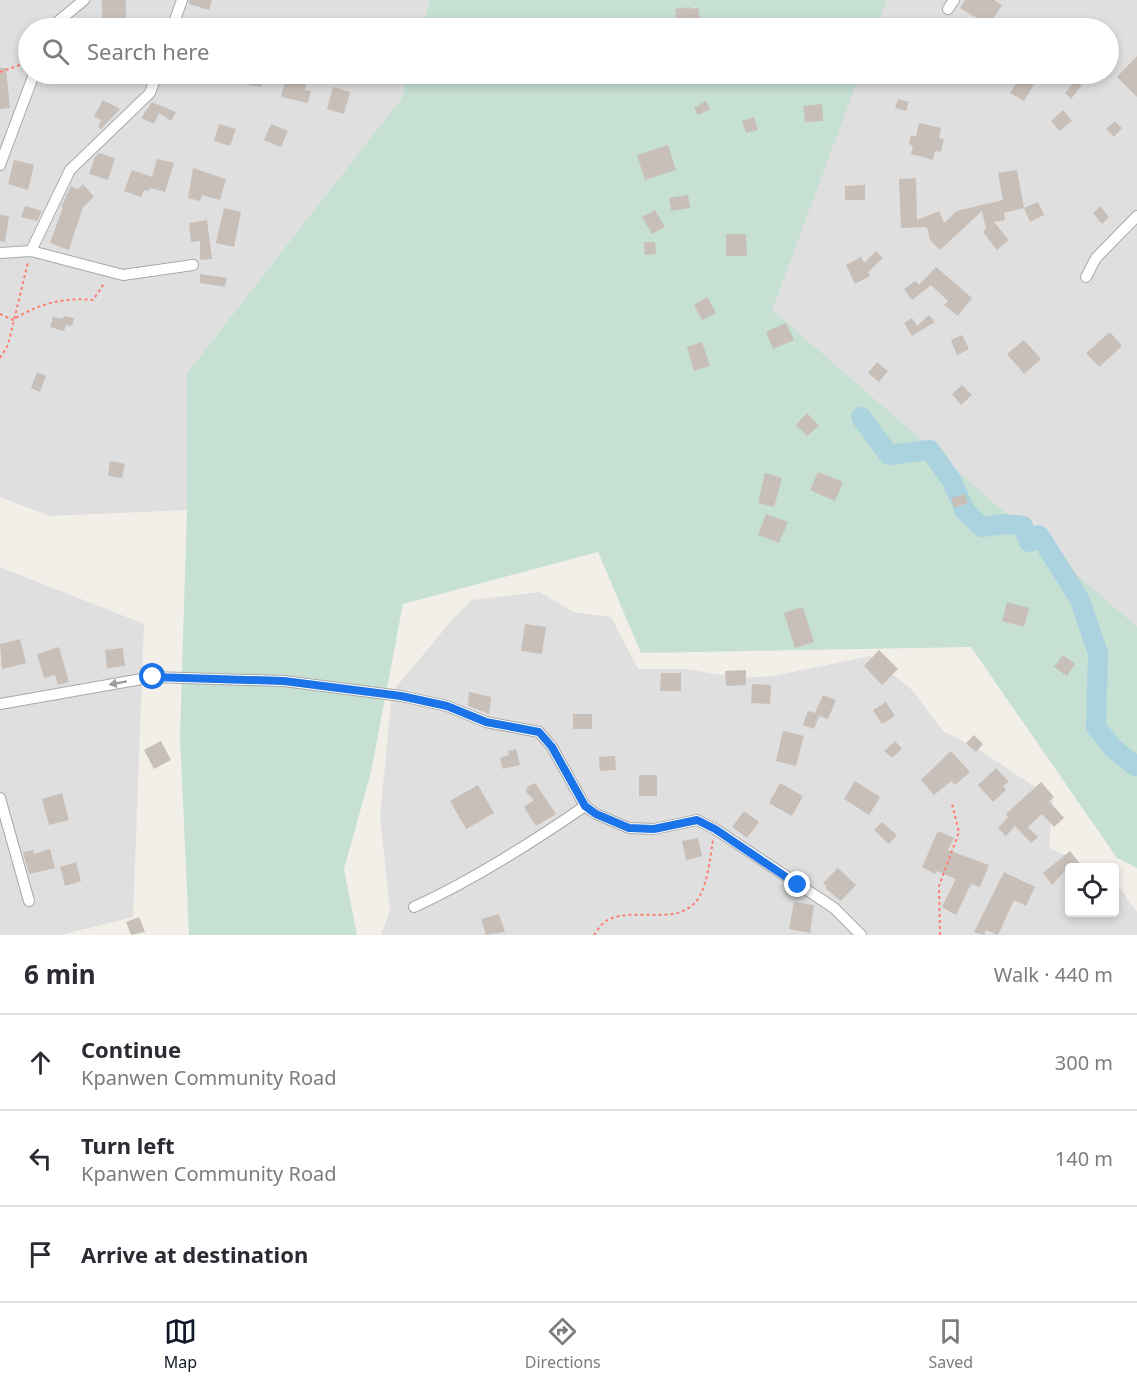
<!DOCTYPE html>
<html lang="en">
<head>
<meta charset="utf-8">
<style>
	body { margin:0; font-family:"Noto Sans",sans-serif; background:#f2f2f3; color:#2b2b33 }
	.controls { position:absolute; right:18px; bottom:18px; display:grid; overflow:hidden; border-radius:6px; box-shadow:0 3px 9px #0003 }
	.controls button { width:54px; height:54px; display:grid; place-items:center; padding:0; border:0; border-bottom:2px solid #e1e1e2; background:#fff; color:#2b2b33; font:30px sans-serif }
	.stop { position:absolute; width:18px; height:18px; margin:-14px; border:4px solid #1a73e8; border-radius:50%; background:#fff }
	.stop.end { background:#1a73e8; border-color:#fff; box-shadow:0 2px 6px #0008 }
	.list { margin:0; padding:0; list-style:none }
	h2 { display:flex; justify-content:space-between; align-items:center; height:78px; margin:0; padding:0 24px; font-size:26px }
	h2 small { font-size:20px; font-weight:400; color:#7c7c81 }
	.list li { display:grid; grid-template-columns:39px 1fr auto; gap:18px; align-items:center; box-sizing:border-box; height:96px; padding:0 24px; border-top:2px solid #e1e1e2 }
	.list b { display:block; font-size:22px; white-space:nowrap }
	.list p { margin:0; font-size:20px; white-space:nowrap; color:#7c7c81 }
	.list em { font-size:20px; font-style:normal; color:#7c7c81 }
	.icon { flex:none; width:33px; height:33px; fill:none; stroke:currentColor; stroke-width:2; stroke-linecap:round; stroke-linejoin:round }
	.map { position:relative; flex:none; width:1137px; height:935px; overflow:hidden }
	.search { position:absolute; background:#fff; box-shadow:0 3px 9px #0003; left:18px; right:18px; top:18px; height:66px; display:flex; align-items:center; gap:15px; box-sizing:border-box; padding:0 21px; border-radius:33px; color:#7c7c81; font-size:22px }
	.sheet { height:366px; background:#fff }
	nav { display:flex; justify-content:space-around; align-items:center; box-sizing:border-box; height:84px; border-top:2px solid #e1e1e2; background:#fff; font-size:16px; color:#7c7c81 }
	nav a { display:grid; justify-items:center; gap:3px }
	nav .on { color:#111827 }
	.map>svg:first-child { display:block }
	.residential { fill:#e0dfdf }
	.wetland { fill:#c6e0d4 }
	.lines { fill:none; stroke-linecap:round; stroke-linejoin:round }
	.river { stroke:#aad3df; stroke-width:20 }
	.building { fill:#c7bfb8 }
	.minor-casing { stroke:#a9a9a9; stroke-width:12 }
	.path { stroke:#fa8072; stroke-width:2; stroke-dasharray:3 3; stroke-linecap:butt }
	.minor { stroke:#fff; stroke-width:10 }
	.oneway { fill:#9c9c9c }
	.route { stroke:#1a73e8; stroke-width:8 }
</style>
</head>
<body>
<div class="map">
<svg width="1137" height="935" viewBox="0 0 1137 935">
	<rect width="100%" height="100%" fill="#f2efe9"/>
	<!-- residential -->
	<path class="residential" d="M0 0H430L422 28H28V74H409L401 99 187 373V510L50 516 0 497Z
		M726 0H1137V712L590 146 658 74H1108V28H700Z
		M0 567 144 624 133 917 61 935H0Z
		M540 592 573 612 611 617 638 669H687L738 678 773 676 870 656 912 690 943 731 978 749 1053 799 1049 848 1092 867 1070 868V912H1114L1115 881 1137 912V935H381L390 911 380 817 392 692 453 619 472 600Z"/>
	<!-- wetland -->
	<path class="wetland" d="M430 0H887L876 28H422Z
		M409 74H860L772 310 1137 627V868L1117 858 971 647 641 653 598 552 403 604 371 772 344 869 357 935H189L180 736 187 510V373L401 99Z"/>
	<g class="lines">
		<!-- river -->
		<path class="river" d="M861 417 889 455 930 450 952 481 965 511 982 527 1006 524 1023 526 1029 542 1039 535 1079 598 1098 653 1096 727 1113 748 1135 766 1137 764"/>
	</g>
	<!-- building -->
	<path class="building" d="M102 0H126V21H104V18H102Z
		M189 0H212L209 10 189 4Z
		M965 0H994L1002 5 989 25 960 8Z
		M690 7V9L698 8 701 25 678 28 675 9Z
		M1137 56V97L1117 77Z
		M0 68H6L10 108 0 109Z
		M250 74 263 76 262 87 248 85Z
		M1022 74 1036 81 1024 101 1010 93Z
		M286 76 307 81 305 90 311 91 308 103 281 97Z
		M1076 80 1082 85 1071 99 1065 93Z
		M333 87 350 92 344 114 327 109Z
		M898 99 909 102 906 111 895 108Z
		M103 100 120 109 101 129 98 127 101 120 94 116Z
		M706 101 710 109 698 115 694 108Z
		M152 102 176 112 171 121 159 113 154 124 141 118Z
		M822 104 823 121 805 122 803 106Z
		M1063 110 1072 121 1060 131 1051 121Z
		M754 117 758 130 746 133 742 121Z
		M1115 121 1122 128 1114 137 1106 129Z
		M919 123 941 128 939 138 944 139 941 152 935 151 933 160 911 154 913 146 909 144 911 135 916 137Z
		M219 124 236 129 230 146 214 141Z
		M271 124 288 131 281 147 264 140Z
		M668 145 676 170 645 180 637 155Z
		M99 153 115 158 108 180 89 174 95 157Z
		M157 159 174 163 165 192 150 188 149 191 144 190 141 197 124 191 132 170 152 177Z
		M14 160 34 165 28 190 8 184Z
		M193 168 226 179 220 200 202 195 200 201 188 198Z
		M1017 170 1024 208 1004 213 1005 220 994 222 1009 240 997 250 983 232 986 229 982 211 940 250 930 240 927 227 901 228 899 179 916 178 917 220 939 211 944 223 957 211 1003 200 998 173Z
		M83 184 94 197 83 207 69 250 50 243 63 207H61L71 186 78 189Z
		M865 185V200H845V186Z
		M688 195 690 208 671 211 669 198Z
		M1038 202 1044 215 1030 222 1024 208Z
		M25 206 42 211 37 221 21 217Z
		M1100 206 1109 217 1102 224 1093 213Z
		M224 208 241 212 234 247 216 243Z
		M655 210 665 227 652 234 642 217Z
		M0 215 9 216 5 242 0 241Z
		M207 220 212 259 200 260V241L191 242 189 223Z
		M726 234H746L747 256H726Z
		M644 242H655L656 254 645 255Z
		M876 251 883 258 868 272 870 276 855 284 846 265 861 257 864 263Z
		M936 267 972 298 958 316 944 305 948 301 931 285 912 300 904 289 915 281 919 285Z
		M200 274 227 278 225 287 200 283Z
		M707 297 716 313 702 320 694 305Z
		M929 315 935 322 912 336 904 323 912 318 917 326Z
		M64 316 74 318 72 326 66 325 64 331 50 327 53 317 63 319Z
		M786 323 794 340 773 349 766 332Z
		M1110 332 1122 346 1099 367 1086 353Z
		M962 335 969 349 957 355 951 340Z
		M1024 340 1041 359 1024 374 1007 354Z
		M702 342 710 366 694 371 687 347Z
		M877 362 888 371 879 382 868 373Z
		M37 372 46 376 40 392 31 388Z
		M962 385 972 395 961 405 952 394Z
		M807 413 819 426 807 436 796 425Z
		M110 461 125 464 122 478 108 476Z
		M818 472 843 482 835 501 810 490Z
		M765 473 782 478 774 507 758 503Z
		M965 494 968 503 954 508 951 498Z
		M766 514 788 522 779 543 758 535Z
		M1007 602 1029 608 1024 627 1002 621Z
		M803 607 814 642 795 648 784 613Z
		M525 624 546 627 542 654 521 651Z
		M20 639 26 663 2 669 0 644Z
		M59 647 69 682 58 685 55 675 44 678 37 654Z
		M123 648 125 666 107 668 105 650Z
		M879 650 898 669 882 685 864 666Z
		M1063 655 1075 664 1067 676 1054 667Z
		M746 670V685L726 686 725 671Z
		M661 673H681V691H660Z
		M752 684 771 685 770 704 751 703Z
		M469 692 491 697 489 714 468 706Z
		M823 695 836 700 828 719 819 716 814 729 803 725 808 711 815 713Z
		M886 702 895 716 882 724 873 710Z
		M573 714H592V729H573Z
		M783 731 804 736 796 766 776 761Z
		M974 735 983 744 976 752 966 743Z
		M161 741 171 760 154 769 144 750Z
		M895 741 902 749 892 758 884 751Z
		M516 749 520 765 503 769 500 758 509 755 508 751Z
		M951 751 970 772 955 785 951 781 934 795 921 780Z
		M615 756 616 770 600 771 599 757Z
		M996 768 1009 782 1003 786 1006 790 993 802 978 785Z
		M639 775H657V796H639Z
		M855 781 880 797 869 815 844 799Z
		M1041 782 1054 797 1049 801 1064 818 1054 827 1042 814 1028 827 1038 837 1031 843 1015 826 1006 836 998 828 1008 817 1006 814Z
		M535 783 556 814 536 826 524 807 534 800 526 792 527 787Z
		M780 783 803 796 792 816 769 803Z
		M478 785 494 813 466 829 450 801Z
		M62 793 69 820 49 825 42 799Z
		M744 811 759 822 747 838 732 827Z
		M882 822 897 835 889 844 874 830Z
		M938 831 954 838 948 850 989 865 980 887 971 884 956 915 942 907 956 879 937 871 935 874 922 867Z
		M698 838 702 856 686 860 682 841Z
		M50 849 55 868 29 874 23 852 33 850 34 854Z
		M1070 851 1080 864 1070 867V871L1065 874 1064 872 1052 885 1043 873Z
		M76 862 81 881 65 886 60 867Z
		M838 868 856 885 841 901 825 888 827 887 823 883Z
		M1004 872 1035 887 1026 906 1014 900 998 935 986 930 984 935 974 932Z
		M794 902 814 905 810 933 789 929Z
		M499 914 505 932 486 935 481 919Z
		M139 917 145 932 131 935 126 922Z"/>
	<g class="lines">
		<defs>
			<path id="minor" d="M948 9 954 0
				M50 28 84 0
				M172 28 182 0
				M0 165 34 74
				M31 251 70 170 150 93 157 74
				M0 253 31 251 123 275 193 265
				M1086 277 1096 258 1137 216
				M0 704 153 677 284 681 401 696 447 706 486 722 539 732 552 747 585 806 596 814 629 828 654 829 697 820 715 829 834 908 861 935
				M0 798 29 901
				M414 907C475 879 530 844 585 806"/>
		</defs>
		<!-- minor casing -->
		<use href="#minor" class="minor-casing"/>
		<!-- path -->
		<path class="path" d="M0 72 28 62
			M0 314 13 320C37 304 64 297 93 300L105 282
			M0 358 8 345 28 262
			M594 935C597 931 601 924 606 921 633 905 678 928 698 899 708 883 710 859 713 840
			M940 935 939 886 959 832 952 804"/>
		<!-- minor -->
		<use href="#minor" class="minor"/>
	</g>
	<!-- one-way arrows -->
	<defs><path id="oneway-solid" d="M-6-.8H1V-3.2L6.5 0L1 3.2V.8H-6Z" transform="scale(1.5)"/></defs>
	<use class="oneway" href="#oneway-solid" transform="translate(118 683) rotate(170)"/>
	<g class="lines">
		<!-- route -->
		<path class="route" d="M153 677 284 681 401 696 447 706 486 722 539 732 552 747 585 806 596 814 629 828 654 829 697 820 715 829 798 885"/>
	</g>
</svg>
<div class="controls">
<button><svg class="icon" aria-label="locate" viewBox="0 0 24 24"><circle cx="12" cy="12" r="6"/><path d="M12 2v4M12 18v4M2 12h4M18 12h4"/></svg></button>
</div>
<div class="stop" style="left:153px;top:677px"></div>
<div class="stop end" style="left:798px;top:885px"></div>
<div class="search"><svg class="icon" aria-label="search" viewBox="0 0 24 24"><circle cx="10" cy="10" r="6"/><path d="M15 15l6 6"/></svg>Search here</div>
</div>
<section class="sheet">
<h2>6 min<small>Walk · 440 m</small></h2>
<ul class="list">
<li><svg class="icon" aria-label="ahead" viewBox="0 0 24 24"><path d="M12 20V5M6 11l6-6 6 6"/></svg><div><b>Continue</b><p>Kpanwen Community Road</p></div><em>300 m</em></li>
<li><svg class="icon" aria-label="left" viewBox="0 0 24 24"><path d="M17 20v-9H6M10 6l-5 5 5 5"/></svg><div><b>Turn left</b><p>Kpanwen Community Road</p></div><em>140 m</em></li>
<li><svg class="icon" aria-label="arrive" viewBox="0 0 24 24"><path d="M6 21V4h12l-3 4 3 4H6"/></svg><div><b>Arrive at destination</b></div></li>
</ul>
</section>
<nav>
<a class="on"><svg class="icon" aria-label="map" viewBox="0 0 24 24"><path d="M3 6l6-2 6 2 6-2v14l-6 2-6-2-6 2zM9 4v14M15 6v14"/></svg>Map</a>
<a><svg class="icon" aria-label="directions" viewBox="0 0 24 24"><path d="M12 3l9 9-9 9-9-9zM9 14v-3h6M13 9l2 2-2 2"/></svg>Directions</a>
<a><svg class="icon" aria-label="saved" viewBox="0 0 24 24"><path d="M7 4h10v16l-5-4-5 4z"/></svg>Saved</a>
</nav>
</body>
</html>
